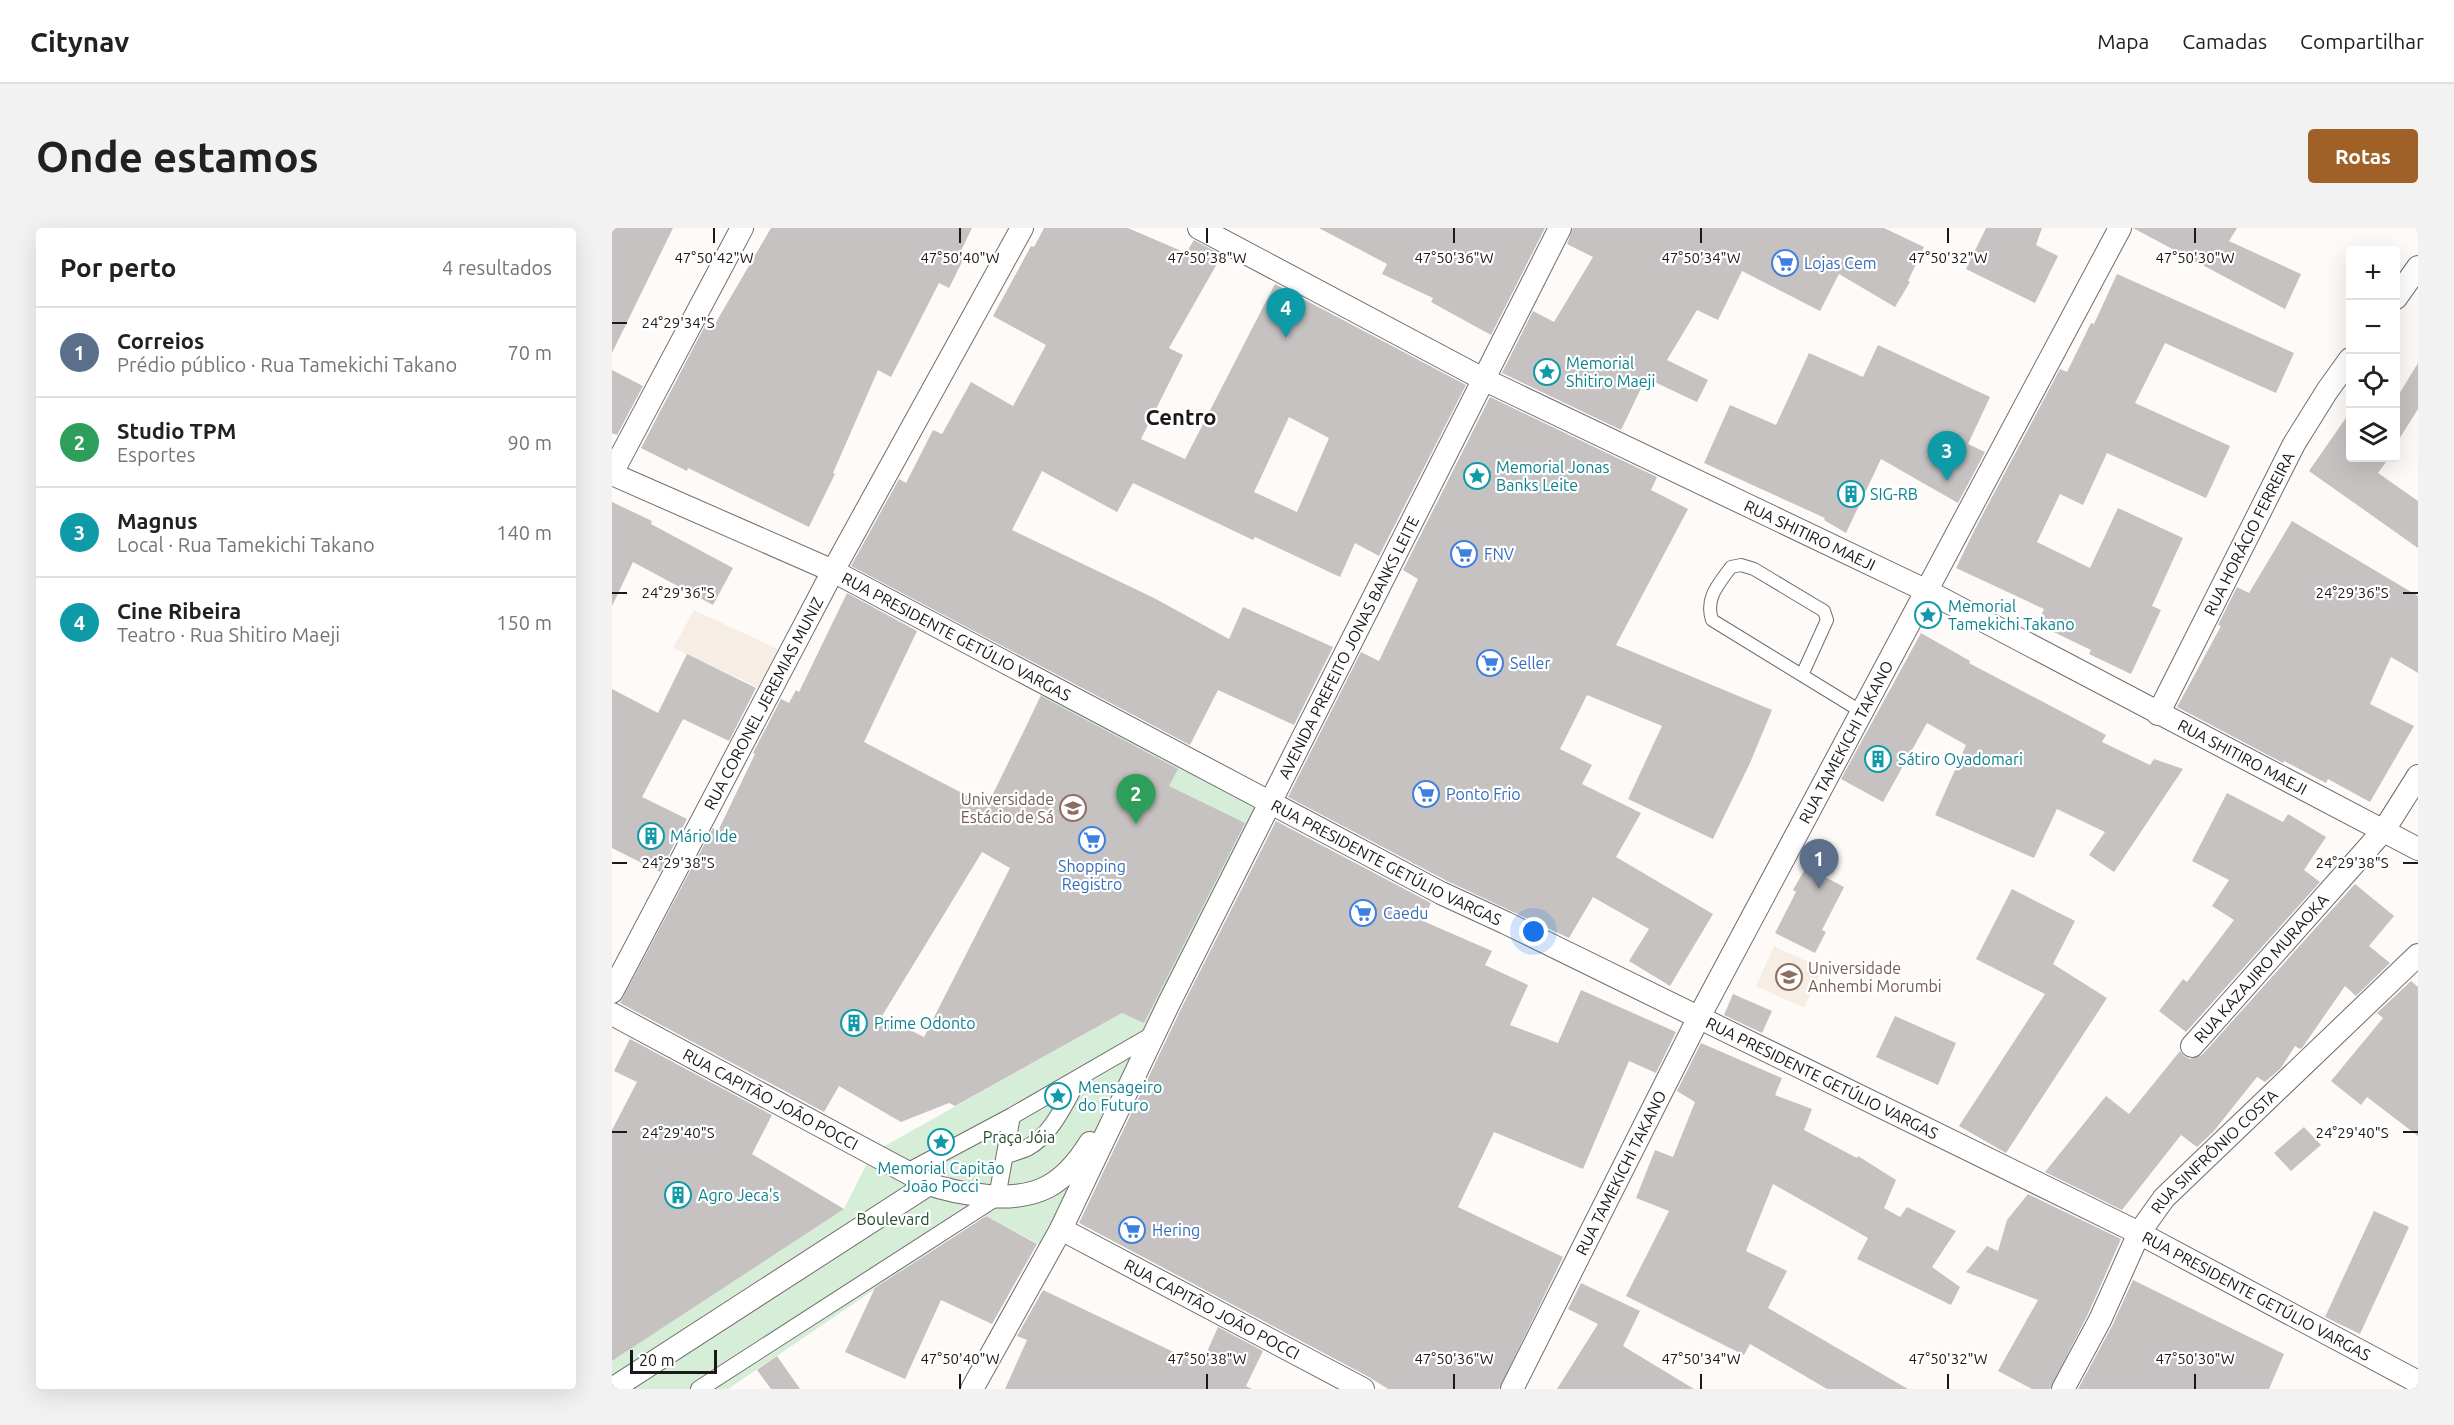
<!DOCTYPE html>
<html lang="pt">
<head>
<meta charset="utf-8">
<style>
	body { margin:0; font-family:Ubuntu,sans-serif; background:#f2f2f2; color:#202124 }
	.controls { position:absolute; right:18px; top:18px; display:grid; overflow:hidden; border-radius:6px; box-shadow:0 6px 24px #0002 }
	.controls button { width:54px; height:54px; display:grid; place-items:center; padding:0; border:0; border-bottom:2px solid #e0e0e0; background:#fff; color:#202124; font:30px sans-serif }
	.scale { position:absolute; left:18px; bottom:15px; width:87px; box-sizing:border-box; padding-left:6px; border:3px solid #1a1818; border-top:0; font-size:16px; line-height:21px; white-space:nowrap; color:#1a1818; -webkit-text-stroke:4px #fff; paint-order:stroke }
	.you { position:absolute; left:922px; top:704px; width:21px; height:21px; margin:-15px; border:4px solid #fff; border-radius:50%; background:#1a73e8; box-shadow:0 0 0 9px #1a73e833 }
	.badge { display:grid; place-items:center; width:39px; height:39px; border-radius:50%; background:#a06129; color:#fff; font-size:20px; font-weight:700 }
	.pin { position:absolute; translate:-50% -50px; filter:drop-shadow(0 2px 3px #0008) }
	.pin::after { content:''; position:absolute; top:32px; width:21px; height:18px; background:inherit; clip-path:polygon(0 0,100% 0,50% 100%) }
	.list { margin:0; padding:0; list-style:none }
	h2 { display:flex; justify-content:space-between; align-items:center; height:78px; margin:0; padding:0 24px; font-size:26px }
	h2 small { font-size:20px; font-weight:400; color:#757577 }
	.list li { display:grid; grid-template-columns:39px 1fr auto; gap:18px; align-items:center; box-sizing:border-box; height:90px; padding:0 24px; border-top:2px solid #e0e0e0 }
	.list b { display:block; font-size:22px; white-space:nowrap }
	.list p { margin:0; font-size:20px; white-space:nowrap; color:#757577 }
	.list em { font-size:20px; font-style:normal; color:#757577 }
	.icon { flex:none; width:33px; height:33px; fill:none; stroke:currentColor; stroke-width:2; stroke-linecap:round; stroke-linejoin:round }
	.map { position:relative; flex:none; width:1806px; height:1161px; overflow:hidden; border-radius:6px }
	header { display:flex; align-items:center; gap:36px; box-sizing:border-box; height:84px; padding:0 30px; background:#fff; border-bottom:2px solid #e0e0e0 }
	header strong { font-size:28px }
	nav { display:flex; gap:33px; margin-inline-start:auto; font-size:21px }
	.intro { display:flex; align-items:center; justify-content:space-between; box-sizing:border-box; height:144px; padding:0 36px }
	h1 { margin:0; font-size:42px }
	.button { padding:15px 27px; border-radius:6px; background:#a06129; color:#fff; font-size:21px; font-weight:700 }
	main { display:flex; gap:36px; padding:0 36px }
	aside { flex:1; background:#fff; border-radius:6px; box-shadow:0 6px 24px #0002 }
	.map>svg:first-child { display:block }
	.built { fill:#f6ede5 }
	.green { fill:#d6edd8 }
	.building { fill:#c6c2c1; fill-rule:evenodd }
	.lines { fill:none; stroke-linecap:round; stroke-linejoin:round }
	.service-casing { stroke:#706d6b; stroke-width:14 }
	.pedestrian-casing { stroke:#706d6b; stroke-width:18 }
	.minor-casing { stroke:#706d6b; stroke-width:24 }
	.service { stroke:#fff; stroke-width:12 }
	.pedestrian { stroke:#fff; stroke-width:16 }
	.minor { stroke:#fff; stroke-width:22 }
	.ticks { fill:none; stroke:#1a1818; stroke-width:2 }
	.labels { text-anchor:middle; dominant-baseline:central; stroke-width:4.5; stroke-linejoin:round; paint-order:stroke }
	.shop-label { font-size:16px; fill:#366cbe; stroke:#fff; text-anchor:start }
	.culture-label { font-size:16px; fill:#0d838f; stroke:#fff; text-anchor:start }
	.street-label { font-size:16px; fill:#1a1818; stroke:#fff }
	.education-label { font-size:16px; fill:#785e54; stroke:#fff; text-anchor:end }
	.park-label { font-size:16px; fill:#224c2a; stroke:#fff }
	.district-label { font-size:22px; font-weight:bold; fill:#1a1818; stroke:#fff }
	.ticks-label { font-size:15px; text-anchor:middle; fill:#1a1818; stroke:#fff; stroke-width:4.5; stroke-linejoin:round; paint-order:stroke }
</style>
</head>
<body>
<header>
<strong>Citynav</strong>
<nav><a>Mapa</a><a>Camadas</a><a>Compartilhar</a></nav>
</header>
<div class="intro"><h1>Onde estamos</h1><a class="button">Rotas</a></div>
<main>
<aside>
<h2>Por perto<small>4 resultados</small></h2>
<ul class="list">
<li><span class="badge" style="background:#5c6f8a">1</span><div><b>Correios</b><p>Prédio público · Rua Tamekichi Takano</p></div><em>70 m</em></li>
<li><span class="badge" style="background:#2e9e5b">2</span><div><b>Studio TPM</b><p>Esportes</p></div><em>90 m</em></li>
<li><span class="badge" style="background:#0f9aa8">3</span><div><b>Magnus</b><p>Local · Rua Tamekichi Takano</p></div><em>140 m</em></li>
<li><span class="badge" style="background:#0f9aa8">4</span><div><b>Cine Ribeira</b><p>Teatro · Rua Shitiro Maeji</p></div><em>150 m</em></li>
</ul>
</aside>
<div class="map">
<svg width="1806" height="1161" viewBox="0 0 1806 1161">
	<rect width="100%" height="100%" fill="#fdfaf8"/>
	<!-- built -->
	<path class="built" d="M82 382 176 426 157 464 61 420Z
		M1162 718 1211 741 1192 780 1144 758Z"/>
	<!-- green -->
	<path class="green" d="M433 457 657 576 434 1020 372 987 116 1161H0V1133L232 981 260 925 510 785 418 490Z"/>
	<!-- building -->
	<path class="building" d="M0 0H61L0 125Z
		M159 0H360L346 29 351 32 337 60 327 55 279 149 266 142 221 245 223 246 197 299 76 240 75 243 29 220 96 92 103 96Z
		M432 0H516L574 25 582 12 610 27 557 120 571 127 529 211 573 231 663 56 854 157 767 328 743 315 728 349 643 309 641 312 521 255 505 284 430 243 400 302 542 370 617 411 631 379 721 419 682 497 606 462 578 517 239 338 287 251 294 255 321 202 330 206 359 154 401 178 434 117 381 88 419 18 422 19ZM677 189 717 210 685 284 642 264Z
		M707 0H933L879 107 819 74 821 70 770 46 775 36Z
		M961 0H1272L1312 19 1296 53 1298 54 1283 79 1227 46 1208 83 1130 43 1106 92 1085 82 1055 132 1096 152 1085 174 1034 150 1009 202 890 145 921 83 942 94 981 29 955 16Z
		M1374 0H1430L1424 17 1446 28 1423 75 1354 41Z
		M1521 0H1625L1617 13 1689 46 1673 81Z
		M1505 46 1682 125 1664 165 1553 115 1523 175 1618 218 1594 270 1495 225 1471 277 1448 266 1425 314 1478 340 1506 280 1571 310 1540 378 1549 382 1519 446 1477 426 1479 422 1425 396 1432 381 1344 340 1363 301 1448 141 1455 144 1479 95 1482 96Z
		M1266 117 1378 169 1356 216 1373 224 1346 275 1269 231 1234 305 1212 292 1213 290 1092 235 1118 177 1164 197 1197 125 1251 149Z
		M1806 135V181L1784 216V171Z
		M0 142 31 158 5 207 0 205Z
		M878 169 1045 249 1039 262 1076 281 1004 417 1160 482 1138 535 1101 611 1016 571 1050 498 975 467 948 521 980 537 970 556 1029 585 1004 629 1101 686 1058 758 1017 733 1037 701 981 669 957 710 835 653 676 569 749 424 767 433 806 351 791 342Z
		M1738 184V230H1777L1766 245 1806 273V320L1697 243Z
		M0 274 40 293 39 296 121 340 101 377 21 334 0 378Z
		M1680 293 1806 368V445L1779 429 1758 476 1802 498 1758 574 1716 551 1714 555 1672 533 1671 535 1565 479 1609 398 1606 397 1625 359 1637 365Z
		M235 365 305 403 252 514 375 578 429 468 566 541 557 558 633 595 532 795 510 785 343 878 337 875 289 894 227 858 212 884 8 775 101 600 106 603 143 526 141 525 169 471 177 475 184 462 187 464ZM370 624 398 640 312 809 270 788Z
		M1309 405 1358 433 1357 435 1494 507 1490 514 1538 537 1542 531 1571 541 1502 644 1477 627 1493 604 1445 581 1422 630 1323 587 1354 517 1315 495 1271 574 1229 551Z
		M75 426 144 460 117 513 71 491 30 569 75 591 48 644 0 620V461L46 485Z
		M1615 565 1671 594 1676 586 1714 609 1692 642 1708 654 1574 804 1547 783 1571 751 1575 754 1622 692 1600 678 1617 652 1580 633Z
		M664 593 819 675 811 693 880 723 873 737 916 757 898 797 946 815 969 762 1064 804 1044 845 1017 833 971 941 882 904 846 979 951 1029 887 1161H776L757 1149 467 995 569 781Z
		M1194 639 1232 659 1210 702 1214 704 1203 725 1163 705 1184 664 1181 662Z
		M1743 656 1782 688 1757 718 1778 735 1744 768 1733 758 1690 820 1688 821 1683 818 1669 840 1653 854 1645 849 1601 904 1585 919 1569 907 1510 982 1433 944 1494 868 1517 886 1568 823 1572 828 1578 831 1590 827Z
		M1400 661 1463 693 1441 736 1495 770 1394 925 1347 898 1433 766 1364 731Z
		M1799 753 1806 759V908L1755 869 1749 877 1719 853 1771 790 1765 785Z
		M1121 766 1160 783 1150 805 1112 787Z
		M1283 788 1344 815 1326 857 1264 829Z
		M18 811 160 887 140 926 232 981 0 1133V902L25 854 2 843Z
		M1089 815 1170 850 1163 867 1200 881 1192 902 1245 930 1246 928 1284 952 1272 980 1288 989 1295 979 1344 1003 1320 1039 1348 1059 1339 1077 1245 1031 1256 1010 1161 956 1134 1023 1175 1043 1156 1080 1296 1161H1215L1138 1116 1132 1127 1014 1068 1057 983 1024 970 1043 922 1061 929 1083 874 1065 863Z
		M1692 899 1709 917 1679 943 1662 925Z
		M1416 966 1509 1011 1476 1086 1438 1161H1420L1386 1143 1426 1072 1354 1044 1375 1018 1386 1023 1395 992Z
		M1762 983 1797 999 1748 1106 1713 1089Z
		M374 988 425 1016 380 1096 329 1072 293 1151 233 1124 263 1060Z
		M1521 1052 1672 1126 1657 1161H1466L1500 1098Z
		M969 1055 1028 1083 1011 1118 1082 1161H945L986 1096 956 1081Z
		M431 1062 589 1137 606 1099 651 1123 634 1158 640 1161H393L415 1112 405 1108Z
		M165 1128 188 1161H159L145 1142Z"/>
	<g class="lines">
		<defs>
			<path id="service" d="M1190 447 1215 392 1212 383 1142 341 1129 337 1119 339C1106 357 1093 370 1100 392L1250 484"/>
			<path id="pedestrian" d="M393 928C400 925 408 923 415 920 441 906 454 873 468 849
				M295 944 400 888 542 806
				M87 1161 385 969 400 888"/>
			<g id="minor">
				<path id="s1" d="M587 0 871 151 1315 363 1806 621"/>
				<path d="M1784 70 1806 39"/>
				<path d="M0 245 130 0"/>
				<path id="s2" d="M0 246 221 343 829 665 894 695 1527 1005 1806 1154"/>
				<path id="s3" d="M1546 486 1682 216 1715 163 1738 131"/>
				<path id="s4" d="M0 764 221 343 410 0"/>
				<path id="s5" d="M0 786 317 956C336 963 355 966 376 968 425 972 452 957 478 915"/>
				<path id="s6" d="M1580 818 1772 602 1806 548"/>
				<path id="s7" d="M449 1001 751 1161"/>
				<path d="M0 1161 317 956"/>
				<path id="s8" d="M360 1161 449 1001 557 775 948 0"/>
				<path id="s9" d="M900 1161 1086 791 1508 0"/>
				<path id="s10" d="M1451 1161 1488 1092 1527 1005 1552 970 1806 727"/>
			</g>
		</defs>
		<!-- service casing -->
		<use href="#service" class="service-casing"/>
		<!-- pedestrian casing -->
		<use href="#pedestrian" class="pedestrian-casing"/>
		<!-- minor casing -->
		<use href="#minor" class="minor-casing"/>
		<!-- service -->
		<use href="#service" class="service"/>
		<!-- pedestrian -->
		<use href="#pedestrian" class="pedestrian"/>
		<!-- minor -->
		<use href="#minor" class="minor"/>
	</g>
	<!-- ticks -->
	<path class="ticks" d="M102 0V15M348 0V15M595 0V15M842 0V15M1089 0V15M1336 0V15M1583 0V15M0 95H15M0 365H15M1791 365H1806M0 635H15M1791 635H1806M0 904H15M1791 904H1806M348 1146V1161M595 1146V1161M842 1146V1161M1089 1146V1161M1336 1146V1161M1583 1146V1161"/>
	<!-- icons -->
	<defs>
		<symbol id="supermarket-ring" viewBox="-11 -11 22 22"><circle r="9.5" fill="#fff" stroke="#3f7fe0" stroke-width="1.5"/><path d="M-6-5.5h2.5l.6 2H6L4.5 2H-2.5L-4.4-4H-6ZM-1.5 3.2a1.3 1.3 0 1 0 .1 0ZM3 3.2a1.3 1.3 0 1 0 .1 0Z" fill="#3f7fe0"/></symbol>
		<symbol id="sight-ring" viewBox="-11 -11 22 22"><circle r="9.5" fill="#fff" stroke="#0f9aa8" stroke-width="1.5"/><path d="M0-6L1.8-2.2L6-1.7L2.9 1.2L3.7 5.4L0 3.3L-3.7 5.4L-2.9 1.2L-6-1.7L-1.8-2.2Z" fill="#0f9aa8"/></symbol>
		<symbol id="building-ring" viewBox="-11 -11 22 22"><circle r="9.5" fill="#fff" stroke="#0f9aa8" stroke-width="1.5"/><path d="M-4-6H4V6H1V3H-1V6H-4ZM-2.5-4.3h1.7v1.8h-1.7ZM.8-4.3h1.7v1.8H.8ZM-2.5-1h1.7V.8h-1.7ZM.8-1h1.7V.8H.8Z" fill="#0f9aa8"/></symbol>
		<symbol id="university-ring" viewBox="-11 -11 22 22"><circle r="9.5" fill="#fff" stroke="#8d6e63" stroke-width="1.5"/><path d="M0-5L7-2L0 1L-7-2ZM-4 1L0 2.5L4 1V4Q0 6-4 4Z" fill="#8d6e63"/></symbol>
	</defs>
	<g fill-rule="evenodd">
		<use href="#supermarket-ring" x="1158" y="20" width="30" height="30"/>
		<use href="#sight-ring" x="920" y="129" width="30" height="30"/>
		<use href="#sight-ring" x="850" y="233" width="30" height="30"/>
		<use href="#building-ring" x="1224" y="251" width="30" height="30"/>
		<use href="#supermarket-ring" x="837" y="311" width="30" height="30"/>
		<use href="#sight-ring" x="1301" y="372" width="30" height="30"/>
		<use href="#supermarket-ring" x="863" y="420" width="30" height="30"/>
		<use href="#building-ring" x="1251" y="516" width="30" height="30"/>
		<use href="#supermarket-ring" x="799" y="551" width="30" height="30"/>
		<use href="#university-ring" x="446" y="565" width="30" height="30"/>
		<use href="#building-ring" x="24" y="593" width="30" height="30"/>
		<use href="#supermarket-ring" x="465" y="597" width="30" height="30"/>
		<use href="#supermarket-ring" x="736" y="670" width="30" height="30"/>
		<use href="#university-ring" x="1162" y="734" width="30" height="30"/>
		<use href="#building-ring" x="227" y="780" width="30" height="30"/>
		<use href="#sight-ring" x="431" y="853" width="30" height="30"/>
		<use href="#sight-ring" x="314" y="899" width="30" height="30"/>
		<use href="#building-ring" x="51" y="952" width="30" height="30"/>
		<use href="#supermarket-ring" x="505" y="987" width="30" height="30"/>
	</g>
	<g class="labels">
		<!-- shop labels -->
		<g class="shop-label">
			<text x="1192" y="35">Lojas Cem</text>
			<text x="872" y="326">FNV</text>
			<text x="898" y="435">Seller</text>
			<text x="834" y="566">Ponto Frio</text>
			<text x="480" y="638" text-anchor="middle">Shopping<tspan x="480" dy="18">Registro</tspan></text>
			<text x="771" y="685">Caedu</text>
			<text x="540" y="1002">Hering</text>
		</g>
		<!-- culture labels -->
		<g class="culture-label">
			<text x="954" y="135">Memorial<tspan x="954" dy="18">Shitiro Maeji</tspan></text>
			<text x="884" y="239">Memorial Jonas<tspan x="884" dy="18">Banks Leite</tspan></text>
			<text x="1258" y="266">SIG-RB</text>
			<text x="1336" y="378">Memorial<tspan x="1336" dy="18">Tamekichi Takano</tspan></text>
			<text x="1286" y="531">Sátiro Oyadomari</text>
			<text x="58" y="608">Mário Ide</text>
			<text x="262" y="795">Prime Odonto</text>
			<text x="466" y="859">Mensageiro<tspan x="466" dy="18">do Futuro</tspan></text>
			<text x="329" y="940" text-anchor="middle">Memorial Capitão<tspan x="329" dy="18">João Pocci</tspan></text>
			<text x="86" y="967">Agro Jeca's</text>
		</g>
		<!-- street labels -->
		<g class="street-label">
			<text stroke="none"><textPath href="#s3" startOffset="202">RUA HORÁCIO FERREIRA</textPath></text>
			<text stroke="none"><textPath href="#s1" startOffset="684">RUA SHITIRO MAEJI</textPath></text>
			<text stroke="none"><textPath href="#s2" startOffset="381">RUA PRESIDENTE GETÚLIO VARGAS</textPath></text>
			<text stroke="none"><textPath href="#s8" startOffset="832">AVENIDA PREFEITO JONAS BANKS LEITE</textPath></text>
			<text stroke="none"><textPath href="#s4" startOffset="326">RUA CORONEL JEREMIAS MUNIZ</textPath></text>
			<text stroke="none"><textPath href="#s9" startOffset="728">RUA TAMEKICHI TAKANO</textPath></text>
			<text stroke="none"><textPath href="#s1" startOffset="1170">RUA SHITIRO MAEJI</textPath></text>
			<text stroke="none"><textPath href="#s2" startOffset="867">RUA PRESIDENTE GETÚLIO VARGAS</textPath></text>
			<text stroke="none"><textPath href="#s6" startOffset="104">RUA KAZAJIRO MURAOKA</textPath></text>
			<text stroke="none"><textPath href="#s2" startOffset="1353">RUA PRESIDENTE GETÚLIO VARGAS</textPath></text>
			<text stroke="none"><textPath href="#s5" startOffset="180">RUA CAPITÃO JOÃO POCCI</textPath></text>
			<text stroke="none"><textPath href="#s10" startOffset="285">RUA SINFRÔNIO COSTA</textPath></text>
			<text stroke="none"><textPath href="#s9" startOffset="242">RUA TAMEKICHI TAKANO</textPath></text>
			<text stroke="none"><textPath href="#s2" startOffset="1839">RUA PRESIDENTE GETÚLIO VARGAS</textPath></text>
			<text stroke="none"><textPath href="#s7" startOffset="171">RUA CAPITÃO JOÃO POCCI</textPath></text>
		</g>
		<!-- education labels -->
		<g class="education-label">
			<text x="442" y="571">Universidade<tspan x="442" dy="18">Estácio de Sá</tspan></text>
			<text x="1196" y="740" text-anchor="start">Universidade<tspan x="1196" dy="18">Anhembi Morumbi</tspan></text>
		</g>
		<!-- park labels -->
		<g class="park-label">
			<text x="407" y="909">Praça Jóia</text>
			<text x="281" y="991">Boulevard</text>
		</g>
		<!-- district labels -->
		<g class="district-label">
			<text x="569" y="188">Centro</text>
		</g>
	</g>
	<g class="ticks-label">
		<text x="102" y="35">47°50'42"W</text>
		<text x="348" y="35">47°50'40"W</text>
		<text x="595" y="35">47°50'38"W</text>
		<text x="842" y="35">47°50'36"W</text>
		<text x="1089" y="35">47°50'34"W</text>
		<text x="1336" y="35">47°50'32"W</text>
		<text x="1583" y="35">47°50'30"W</text>
		<text x="66" y="100">24°29'34"S</text>
		<text x="66" y="370">24°29'36"S</text>
		<text x="1740" y="370">24°29'36"S</text>
		<text x="66" y="640">24°29'38"S</text>
		<text x="1740" y="640">24°29'38"S</text>
		<text x="66" y="910">24°29'40"S</text>
		<text x="1740" y="910">24°29'40"S</text>
		<text x="348" y="1136">47°50'40"W</text>
		<text x="595" y="1136">47°50'38"W</text>
		<text x="842" y="1136">47°50'36"W</text>
		<text x="1089" y="1136">47°50'34"W</text>
		<text x="1336" y="1136">47°50'32"W</text>
		<text x="1583" y="1136">47°50'30"W</text>
	</g>
</svg>
<div class="controls">
<button>+</button>
<button>−</button>
<button><svg class="icon" aria-label="locate" viewBox="0 0 24 24"><circle cx="12" cy="12" r="6"/><path d="M12 2v4M12 18v4M2 12h4M18 12h4"/></svg></button>
<button><svg class="icon" aria-label="layers" viewBox="0 0 24 24"><path d="M12 4l9 5-9 5-9-5zM3 14l9 5 9-5"/></svg></button>
</div>
<div class="scale">20 m</div>
<div class="you"></div>
<div class="pin badge" style="left:1207px;top:661px;background:#5c6f8a">1</div>
<div class="pin badge" style="left:524px;top:596px;background:#2e9e5b">2</div>
<div class="pin badge" style="left:1335px;top:253px;background:#0f9aa8">3</div>
<div class="pin badge" style="left:674px;top:110px;background:#0f9aa8">4</div>
</div>
</main>
</body>
</html>
